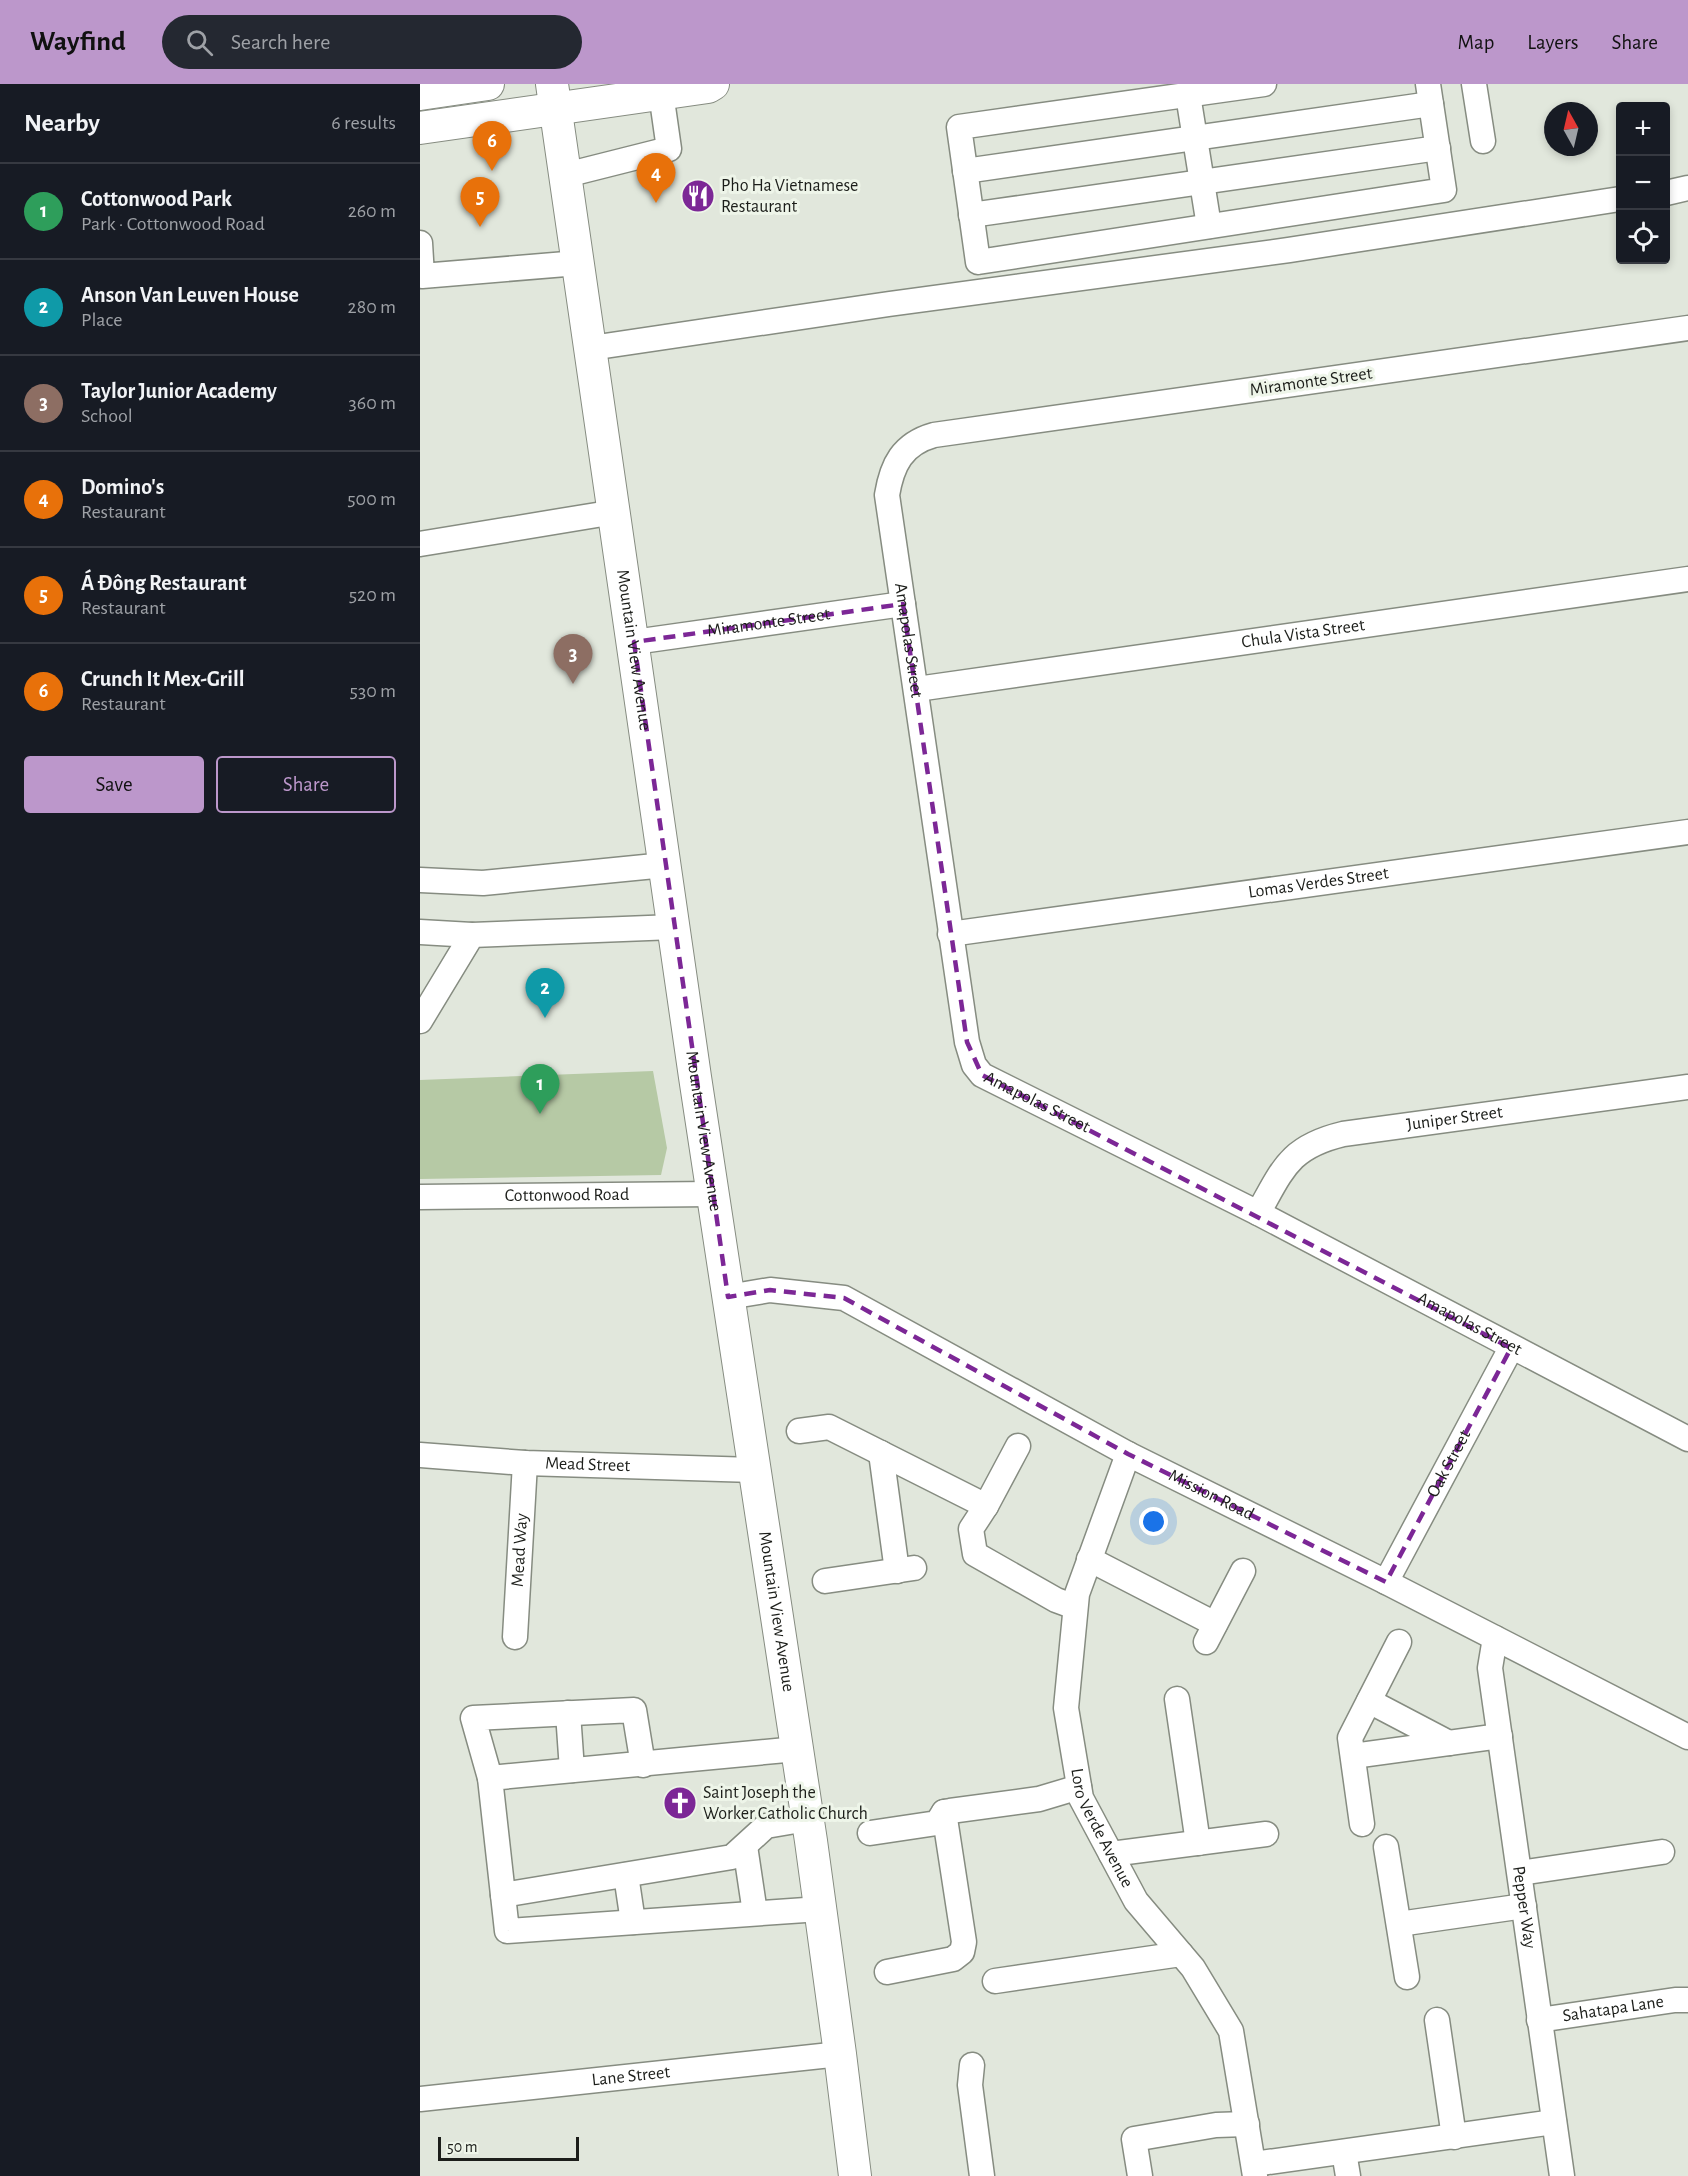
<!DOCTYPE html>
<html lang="en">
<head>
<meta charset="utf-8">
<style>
	body { margin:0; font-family:"Alegreya Sans",sans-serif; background:#242831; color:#f1f3f6 }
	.controls { position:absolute; right:18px; top:18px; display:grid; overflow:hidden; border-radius:6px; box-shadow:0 3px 9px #0003 }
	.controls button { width:54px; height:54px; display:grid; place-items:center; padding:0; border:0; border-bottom:2px solid #363941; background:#171b24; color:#f1f3f6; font:30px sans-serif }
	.compass { position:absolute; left:1124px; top:18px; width:54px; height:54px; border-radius:50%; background:#171b24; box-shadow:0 3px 9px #0003; rotate:352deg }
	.scale { position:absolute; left:18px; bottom:15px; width:141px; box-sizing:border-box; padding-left:6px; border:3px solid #1c1e1a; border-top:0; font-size:16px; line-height:21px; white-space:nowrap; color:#1c1e1a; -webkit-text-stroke:4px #eef5e9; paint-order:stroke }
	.you { position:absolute; left:734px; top:1438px; width:21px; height:21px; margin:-15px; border:4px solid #fff; border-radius:50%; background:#1a73e8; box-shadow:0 0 0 9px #1a73e833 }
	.badge { display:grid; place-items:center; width:39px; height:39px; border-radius:50%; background:#bc97cb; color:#fff; font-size:20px; font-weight:700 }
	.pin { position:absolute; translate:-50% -50px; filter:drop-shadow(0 2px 3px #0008) }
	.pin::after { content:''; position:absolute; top:32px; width:21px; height:18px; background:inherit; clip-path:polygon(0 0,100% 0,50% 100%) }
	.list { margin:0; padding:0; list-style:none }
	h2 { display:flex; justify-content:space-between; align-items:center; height:78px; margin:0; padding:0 24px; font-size:26px }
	h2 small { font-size:20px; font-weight:400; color:#9ea1a6 }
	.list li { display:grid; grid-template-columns:39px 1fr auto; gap:18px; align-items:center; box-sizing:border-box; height:96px; padding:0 24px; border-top:2px solid #363941 }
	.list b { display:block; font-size:22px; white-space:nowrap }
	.list p { margin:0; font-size:20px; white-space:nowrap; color:#9ea1a6 }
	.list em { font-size:20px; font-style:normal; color:#9ea1a6 }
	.actions { display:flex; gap:12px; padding:18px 24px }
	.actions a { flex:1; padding:14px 0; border:2px solid #bc97cb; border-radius:6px; text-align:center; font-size:21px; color:#bc97cb }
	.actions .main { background:#bc97cb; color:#111 }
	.icon { flex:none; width:33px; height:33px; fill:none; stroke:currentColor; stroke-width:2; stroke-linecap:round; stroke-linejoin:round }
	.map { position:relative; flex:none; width:1268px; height:2092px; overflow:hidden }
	header { display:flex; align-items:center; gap:36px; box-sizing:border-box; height:84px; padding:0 30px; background:#bc97cb; color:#111 }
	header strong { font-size:28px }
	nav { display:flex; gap:33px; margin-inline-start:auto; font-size:21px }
	.search { width:420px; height:54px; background:#242831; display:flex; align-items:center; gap:15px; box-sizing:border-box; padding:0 21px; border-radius:33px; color:#9ea1a6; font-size:22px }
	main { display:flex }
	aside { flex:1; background:#171b24 }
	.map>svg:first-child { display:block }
	.green { fill:#b6c9a5 }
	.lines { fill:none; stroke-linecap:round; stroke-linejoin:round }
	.minor-casing { stroke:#868c81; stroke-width:27 }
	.major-casing { stroke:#868c81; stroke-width:34 }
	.minor { stroke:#fff; stroke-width:24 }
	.major { stroke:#fff; stroke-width:32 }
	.marked { fill:none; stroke:#7c2796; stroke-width:4.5; stroke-dasharray:12 8; stroke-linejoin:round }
	.labels { text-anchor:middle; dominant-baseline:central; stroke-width:6; stroke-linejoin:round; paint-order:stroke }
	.poi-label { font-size:18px; fill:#1c1e1a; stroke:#eef5e9; text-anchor:start }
	.street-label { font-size:18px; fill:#1c1e1a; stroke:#eef5e9 }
</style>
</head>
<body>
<header>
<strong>Wayfind</strong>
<div class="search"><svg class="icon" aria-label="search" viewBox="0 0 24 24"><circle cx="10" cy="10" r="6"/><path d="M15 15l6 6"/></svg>Search here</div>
<nav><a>Map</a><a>Layers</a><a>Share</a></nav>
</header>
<main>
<aside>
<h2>Nearby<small>6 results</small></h2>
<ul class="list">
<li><span class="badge" style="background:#2e9e5b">1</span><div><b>Cottonwood Park</b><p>Park · Cottonwood Road</p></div><em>260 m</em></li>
<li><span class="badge" style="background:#0f9aa8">2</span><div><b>Anson Van Leuven House</b><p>Place</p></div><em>280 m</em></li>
<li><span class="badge" style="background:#8d6e63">3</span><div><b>Taylor Junior Academy</b><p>School</p></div><em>360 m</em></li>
<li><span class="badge" style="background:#e8710a">4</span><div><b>Domino's</b><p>Restaurant</p></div><em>500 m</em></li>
<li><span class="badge" style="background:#e8710a">5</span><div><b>Á Đông Restaurant</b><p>Restaurant</p></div><em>520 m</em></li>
<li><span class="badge" style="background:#e8710a">6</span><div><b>Crunch It Mex-Grill</b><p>Restaurant</p></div><em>530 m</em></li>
</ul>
<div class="actions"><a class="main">Save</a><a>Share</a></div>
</aside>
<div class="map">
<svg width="1268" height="2092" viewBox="0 0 1268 2092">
	<rect width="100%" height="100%" fill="#e1e7dc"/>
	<!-- green -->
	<path class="green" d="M233 987 247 1064 241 1091 0 1095V996Z"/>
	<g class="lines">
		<defs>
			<g id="minor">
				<path d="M844 0 539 43 558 178 1024 106 1008 0"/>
				<path d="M1054 0 1063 57"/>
				<path d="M768 11 789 142"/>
				<path d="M545 87 1011 20"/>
				<path d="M146 91 249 65 241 9"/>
				<path d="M1246 109 1268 104"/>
				<path d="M551 131 1018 64"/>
				<path d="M0 159 2 192 158 179"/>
				<path id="s1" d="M1268 244 514 351C482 360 472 381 467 411L547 958 554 981 562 991 838 1129 1268 1355"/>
				<path d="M171 264 469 220 869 166 1200 115"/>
				<path d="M0 460 195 428"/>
				<path id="s2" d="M214 558 483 520"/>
				<path id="s3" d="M497 605 1268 495"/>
				<path d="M0 796 63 799 245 781"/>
				<path d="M0 848 52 851"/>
				<path id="s4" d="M530 850 1268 748"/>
				<path d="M0 937 52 851 254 843"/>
				<path id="s5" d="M0 1113 293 1110"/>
				<path id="s6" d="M838 1129C863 1085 869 1063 923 1050L1268 1003"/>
				<path id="s7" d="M308 1213 350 1206 424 1214 708 1370 966 1498 1268 1653"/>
				<path d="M379 1347 409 1343 566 1422 551 1445 555 1470 636 1516 655 1523"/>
				<path d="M461 1369 477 1487"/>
				<path id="s8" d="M708 1370 657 1510 646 1624 661 1714 716 1817 773 1884 811 1947 835 2092"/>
				<path id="s9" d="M0 1371 105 1379 334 1386"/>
				<path d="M566 1422 598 1362"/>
				<path d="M669 1475 795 1540"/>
				<path d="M405 1497 494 1484"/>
				<path id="s10" d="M966 1498 1091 1264"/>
				<path id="s11" d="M95 1553 105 1379"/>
				<path id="s12" d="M1075 1554 1070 1584 1142 2092"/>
				<path d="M786 1558 823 1487"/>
				<path d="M757 1615 778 1759"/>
				<path d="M949 1617 1029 1659"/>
				<path d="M148 1629 152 1686"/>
				<path d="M377 1665 70 1694 87 1847 400 1825"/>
				<path d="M933 1672 1080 1652"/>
				<path d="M70 1694 53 1634 214 1626 223 1681"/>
				<path d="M942 1740 930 1654 979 1558"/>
				<path d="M450 1749 517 1739 524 1728 530 1727 619 1715 659 1703"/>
				<path d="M325 1762 335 1829"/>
				<path d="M966 1763 987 1893"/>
				<path d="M691 1770 846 1750"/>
				<path d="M1100 1789 1242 1768"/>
				<path d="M206 1791 213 1838"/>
				<path d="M83 1811 312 1773 346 1742 387 1735"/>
				<path d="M979 1840 1104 1822"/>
				<path d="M467 1888 533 1875 542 1868 544 1858 524 1728"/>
				<path d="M575 1897 761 1870"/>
				<path d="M1017 1936 1034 2053"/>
				<path id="s13" d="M1119 1936 1255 1916H1268"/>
				<path d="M552 1981 550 2001 562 2092"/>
				<path id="s14" d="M0 2015 420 1970"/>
				<path d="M924 2068 928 2092"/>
				<path d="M834 2080 1134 2038"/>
				<path d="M720 2092 714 2055 796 2041 827 2040"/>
			</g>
			<g id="major">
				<path id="s15" d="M132 0 275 993 391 1757 420 1970 435 2092"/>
				<path d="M0 10 68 0"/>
				<path d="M0 44 288 3 293 0"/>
			</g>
		</defs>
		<!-- minor casing -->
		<use href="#minor" class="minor-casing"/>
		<!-- major casing -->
		<use href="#major" class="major-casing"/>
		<!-- minor -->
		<use href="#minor" class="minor"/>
		<!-- major -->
		<use href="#major" class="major"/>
	</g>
	<!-- marked area -->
	<path class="marked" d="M483 520 547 958 562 991 1091 1264 966 1498 708 1370 424 1214 350 1206 308 1213 214 558Z"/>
	<!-- icons -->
	<defs>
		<symbol id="restaurant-disc" viewBox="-11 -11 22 22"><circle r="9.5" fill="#7c2796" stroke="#eef5e9"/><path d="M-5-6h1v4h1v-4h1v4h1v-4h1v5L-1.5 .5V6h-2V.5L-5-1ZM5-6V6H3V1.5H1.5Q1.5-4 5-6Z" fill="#fff"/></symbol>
		<symbol id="church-disc" viewBox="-11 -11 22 22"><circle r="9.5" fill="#7c2796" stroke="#eef5e9"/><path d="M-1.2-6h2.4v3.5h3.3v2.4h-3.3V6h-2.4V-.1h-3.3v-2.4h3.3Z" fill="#fff"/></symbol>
	</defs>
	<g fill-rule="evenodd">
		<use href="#restaurant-disc" x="259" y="93" width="38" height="38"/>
		<use href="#church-disc" x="241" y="1700" width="38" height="38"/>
	</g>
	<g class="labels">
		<!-- poi labels -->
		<g class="poi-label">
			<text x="301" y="102">Pho Ha Vietnamese<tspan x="301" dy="21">Restaurant</tspan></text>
			<text x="283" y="1709">Saint Joseph the<tspan x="283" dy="21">Worker Catholic Church</tspan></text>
		</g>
		<!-- street labels -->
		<g class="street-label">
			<text transform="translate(891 298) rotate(-8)">Miramonte Street</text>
			<text stroke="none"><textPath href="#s2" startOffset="136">Miramonte Street</textPath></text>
			<text stroke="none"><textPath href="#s3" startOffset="390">Chula Vista Street</textPath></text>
			<text stroke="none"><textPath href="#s1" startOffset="990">Amapolas Street</textPath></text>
			<text stroke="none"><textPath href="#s15" startOffset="572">Mountain View Avenue</textPath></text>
			<text stroke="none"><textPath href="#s4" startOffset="372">Lomas Verdes Street</textPath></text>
			<text stroke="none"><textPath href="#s1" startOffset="1494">Amapolas Street</textPath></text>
			<text stroke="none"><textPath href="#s6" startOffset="234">Juniper Street</textPath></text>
			<text stroke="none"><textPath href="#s15" startOffset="1058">Mountain View Avenue</textPath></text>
			<text stroke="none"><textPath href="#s5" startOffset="147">Cottonwood Road</textPath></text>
			<text stroke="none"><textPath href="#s1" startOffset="1980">Amapolas Street</textPath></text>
			<text stroke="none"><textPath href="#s9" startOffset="168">Mead Street</textPath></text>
			<text stroke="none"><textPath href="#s10" startOffset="134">Oak Street</textPath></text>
			<text stroke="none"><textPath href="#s7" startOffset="534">Mission Road</textPath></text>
			<text stroke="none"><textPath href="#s11" startOffset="87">Mead Way</textPath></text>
			<text stroke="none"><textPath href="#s15" startOffset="1544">Mountain View Avenue</textPath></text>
			<text stroke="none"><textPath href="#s8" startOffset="390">Loro Verde Avenue</textPath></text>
			<text stroke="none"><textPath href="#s12" startOffset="272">Pepper Way</textPath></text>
			<text stroke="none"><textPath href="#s13" startOffset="75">Sahatapa Lane</textPath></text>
			<text stroke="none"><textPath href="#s14" startOffset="212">Lane Street</textPath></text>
		</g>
	</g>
</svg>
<div class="controls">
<button>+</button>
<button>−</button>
<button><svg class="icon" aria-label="locate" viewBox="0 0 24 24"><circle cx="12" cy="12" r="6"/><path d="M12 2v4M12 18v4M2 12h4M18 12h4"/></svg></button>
</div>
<svg class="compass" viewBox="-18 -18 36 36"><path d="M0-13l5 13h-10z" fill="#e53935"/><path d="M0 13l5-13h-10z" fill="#9ea1a6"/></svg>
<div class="scale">50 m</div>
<div class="you"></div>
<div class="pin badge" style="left:120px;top:1030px;background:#2e9e5b">1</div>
<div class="pin badge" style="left:125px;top:934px;background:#0f9aa8">2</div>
<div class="pin badge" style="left:153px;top:600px;background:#8d6e63">3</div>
<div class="pin badge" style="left:236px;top:119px;background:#e8710a">4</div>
<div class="pin badge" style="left:60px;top:143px;background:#e8710a">5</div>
<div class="pin badge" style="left:72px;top:87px;background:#e8710a">6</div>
</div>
</main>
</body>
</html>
